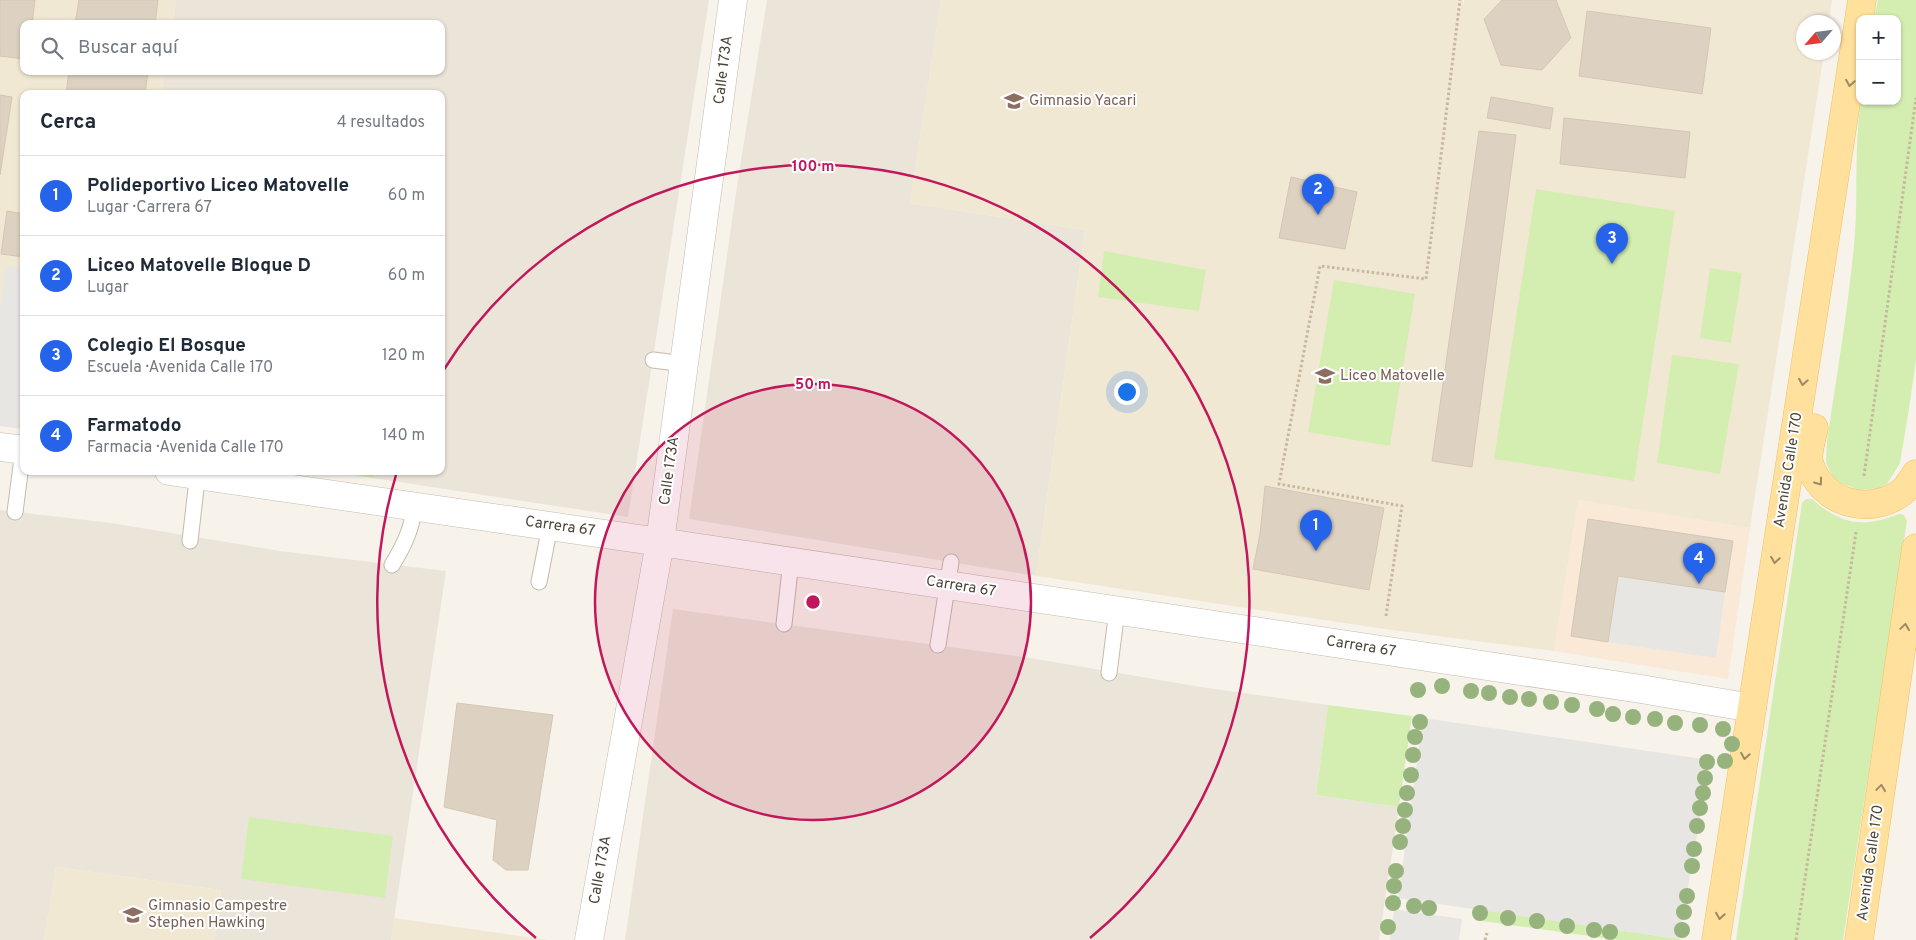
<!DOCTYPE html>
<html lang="es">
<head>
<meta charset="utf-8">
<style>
	body { margin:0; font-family:Overpass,sans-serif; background:#f6f6f7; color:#1f2937 }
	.controls { position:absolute; right:15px; top:15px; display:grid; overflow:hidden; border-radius:10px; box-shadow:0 1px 4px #0004 }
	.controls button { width:45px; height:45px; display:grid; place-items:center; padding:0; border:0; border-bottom:1px solid #e0e1e3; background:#fff; color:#1f2937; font:25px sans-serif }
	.compass { position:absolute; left:1796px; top:15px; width:45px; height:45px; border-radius:50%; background:#fff; box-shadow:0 1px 4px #0004; rotate:242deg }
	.you { position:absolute; left:1126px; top:391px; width:18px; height:18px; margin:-12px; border:4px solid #fff; border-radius:50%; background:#1a73e8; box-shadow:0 0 0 8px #1a73e833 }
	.badge { display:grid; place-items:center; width:32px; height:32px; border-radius:50%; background:#2563eb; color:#fff; font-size:16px; font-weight:700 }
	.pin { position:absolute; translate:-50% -41px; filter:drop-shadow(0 1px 2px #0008) }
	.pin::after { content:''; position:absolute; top:26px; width:18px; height:15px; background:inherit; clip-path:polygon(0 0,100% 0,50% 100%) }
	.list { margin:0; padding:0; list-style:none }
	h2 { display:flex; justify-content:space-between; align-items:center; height:65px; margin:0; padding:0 20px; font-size:21px }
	h2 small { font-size:16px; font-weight:400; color:#747a83 }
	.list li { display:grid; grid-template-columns:32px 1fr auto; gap:15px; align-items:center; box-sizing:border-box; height:80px; padding:0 20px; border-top:1px solid #e0e1e3 }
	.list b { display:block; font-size:19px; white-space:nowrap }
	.list p { margin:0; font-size:16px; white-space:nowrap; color:#747a83 }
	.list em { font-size:16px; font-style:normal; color:#747a83 }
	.icon { flex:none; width:28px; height:28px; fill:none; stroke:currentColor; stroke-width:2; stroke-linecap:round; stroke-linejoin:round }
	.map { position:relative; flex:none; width:1916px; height:940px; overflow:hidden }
	.search { position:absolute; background:#fff; box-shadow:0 1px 4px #0004; left:20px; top:20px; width:425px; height:55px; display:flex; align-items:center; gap:12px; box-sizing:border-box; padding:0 18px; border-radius:10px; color:#747a83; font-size:19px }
	.panel { position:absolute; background:#fff; box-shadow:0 1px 4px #0004; left:20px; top:90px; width:425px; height:385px; border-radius:10px }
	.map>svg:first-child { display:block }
	.residential { fill:#ebe5d9 }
	.commercial { fill:#f9e9d6 }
	.education { fill:#f1e8d4 }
	.green { fill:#d4eeb1 }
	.parking { fill:#e8e6e3 }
	.building { fill:#ddd2c2; stroke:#d5c6b2 }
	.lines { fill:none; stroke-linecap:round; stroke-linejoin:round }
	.service-casing { stroke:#c3bbad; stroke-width:17 }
	.minor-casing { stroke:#c3bbad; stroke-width:29 }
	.primary-casing { stroke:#efc161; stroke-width:29 }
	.path { stroke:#c7b79c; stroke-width:3; stroke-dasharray:2.5 2.5; stroke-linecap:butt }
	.service { stroke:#fff; stroke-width:15 }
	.minor { stroke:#fff; stroke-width:28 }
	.primary { stroke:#ffe09c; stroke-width:28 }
	.tree { fill:#97b37d }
	.oneway { stroke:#9d8a65 }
	.ring { fill:none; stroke:#c2185b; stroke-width:2.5 }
	.labels { text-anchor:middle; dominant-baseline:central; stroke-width:4; stroke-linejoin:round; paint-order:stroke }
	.street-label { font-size:15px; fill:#4c4438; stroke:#fff }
	.education-label { font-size:15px; fill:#785e54; stroke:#fff; text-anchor:start }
	.centre { fill:#c2185b; stroke:#fff; stroke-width:2.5 }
	.ring-label { font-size:15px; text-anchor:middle; font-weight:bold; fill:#c2185b; stroke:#fff; stroke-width:4; stroke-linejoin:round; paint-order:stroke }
</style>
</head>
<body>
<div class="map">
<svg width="1916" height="940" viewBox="0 0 1916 940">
	<rect width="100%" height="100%" fill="#f7f3eb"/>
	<!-- residential -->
	<path class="residential" d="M176 0H709L628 517 373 478 374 471H441V94H161L165 71H441V24H173Z
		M767 0H941L910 203 1085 230 1036 576 689 519 738 179Z
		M0 510 111 523 280 551 446 571 391 940H214L221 890 56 867 44 940H0Z
		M673 609 1030 658 1201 687 1328 705 1316 795 1399 807 1379 940H625Z"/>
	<!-- commercial -->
	<path class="commercial" d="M1578 500 1750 528 1728 679 1554 651Z"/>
	<!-- education -->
	<path class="education" d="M0 0H176L173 24H24V71H165L161 94H24V429L0 426Z
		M941 0H1463V6L1464 0H1832L1829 22H1804V52L1824 53 1750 528 1578 500 1554 651 1384 629 1036 576 1085 230 910 203Z
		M56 867 221 890 214 940H44Z
		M394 918 548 940H391Z"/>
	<!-- green -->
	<path class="green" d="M1878 0H1916V360L1909 409 1900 463 1887 484 1878 489 1858 490 1834 480 1826 463 1827 441C1837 373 1849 304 1855 234 1858 190 1854 146 1861 101H1897V19H1874Z
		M1536 189 1675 211 1634 481 1494 459Z
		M1104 251 1206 270 1199 311 1098 297Z
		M1710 268 1742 273 1731 343 1700 338Z
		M1334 280 1415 294 1390 446 1308 432Z
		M1672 355 1739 364 1720 474 1657 463Z
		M332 471H374L373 478Z
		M1806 499H1812C1841 525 1863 528 1899 514L1904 515 1907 521 1843 940H1736L1802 503Z
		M1328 705 1412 716 1399 807 1316 795Z
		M249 817 393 836 385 898 241 879Z
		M1477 909 1679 939 1682 940H1618L1475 920Z"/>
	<!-- parking -->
	<path class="parking" d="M6 266 24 268V429L0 426V309Z
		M1618 576 1725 592 1716 658 1608 642Z
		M1423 718 1710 760 1679 939 1398 898Z
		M1394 909 1462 919 1459 940H1390Z"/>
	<!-- building -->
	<path class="building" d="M0 0H35L32 24H24V59L0 56Z
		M79 0H158L155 24H75Z
		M1502 0H1556L1571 38 1542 70 1501 65 1484 19Z
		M1587 11 1711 28 1702 94 1579 76Z
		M69 71H148L145 94H66Z
		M0 95 12 97 0 175Z
		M1491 97 1553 108 1550 129 1487 118Z
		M1564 118 1690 132 1685 178 1560 164Z
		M1479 131 1516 135 1472 467 1432 461Z
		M1291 177 1357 192 1345 249 1279 238Z
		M7 211 24 214V257L1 254Z
		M1265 486 1384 508 1369 590 1253 569 1260 534Z
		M1588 519 1733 541 1725 592 1618 576 1608 642 1571 636Z
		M457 703 553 715 528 870H506L493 860 497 820 444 807Z"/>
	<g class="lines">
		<defs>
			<path id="service" d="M653 360 685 364
				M15 512 23 450
				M190 541 198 471
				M392 565C405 544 411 530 415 506
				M539 582 550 526
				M784 624 791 561
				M938 645 951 562
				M1109 673 1117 610"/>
			<path id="minor" d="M0 447 24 450
				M169 471 660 542 1641 689 1752 708
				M589 940 660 542 733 0"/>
			<path id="primary" d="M1814 428C1812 437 1807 453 1809 462 1820 503 1869 517 1902 492 1907 488 1912 480 1916 474
				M1716 940 1862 0
				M1859 940 1916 548"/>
		</defs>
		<!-- service casing -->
		<use href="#service" class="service-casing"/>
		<!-- minor casing -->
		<use href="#minor" class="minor-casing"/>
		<!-- primary casing -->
		<use href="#primary" class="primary-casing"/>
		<!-- path -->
		<path class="path" d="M1864 476 1916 98
			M1386 616 1402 506 1279 484 1320 266 1426 279 1460 0
			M1485 940 1487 933
			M1796 940 1856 532"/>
		<!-- service -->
		<use href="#service" class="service"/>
		<!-- minor -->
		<use href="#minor" class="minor"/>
		<!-- primary -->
		<use href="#primary" class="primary"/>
	</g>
	<!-- trees -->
	<g class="tree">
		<circle cx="1442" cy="686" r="8"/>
		<circle cx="1418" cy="690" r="8"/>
		<circle cx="1471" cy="691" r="8"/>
		<circle cx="1489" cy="693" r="8"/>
		<circle cx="1510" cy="697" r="8"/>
		<circle cx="1529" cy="699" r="8"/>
		<circle cx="1551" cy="702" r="8"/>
		<circle cx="1572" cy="705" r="8"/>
		<circle cx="1597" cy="709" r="8"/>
		<circle cx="1613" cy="714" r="8"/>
		<circle cx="1633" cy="717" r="8"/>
		<circle cx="1655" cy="719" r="8"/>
		<circle cx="1420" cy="722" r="8"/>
		<circle cx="1675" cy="723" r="8"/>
		<circle cx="1700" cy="725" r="8"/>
		<circle cx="1723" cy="729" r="8"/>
		<circle cx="1415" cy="737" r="8"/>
		<circle cx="1732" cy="744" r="8"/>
		<circle cx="1413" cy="755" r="8"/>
		<circle cx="1725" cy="761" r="8"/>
		<circle cx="1707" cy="762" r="8"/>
		<circle cx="1411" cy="775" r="8"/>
		<circle cx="1705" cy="778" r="8"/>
		<circle cx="1407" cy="793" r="8"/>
		<circle cx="1703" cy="793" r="8"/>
		<circle cx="1700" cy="808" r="8"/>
		<circle cx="1405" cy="810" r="8"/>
		<circle cx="1403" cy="826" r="8"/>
		<circle cx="1697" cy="826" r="8"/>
		<circle cx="1400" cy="842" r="8"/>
		<circle cx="1694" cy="849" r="8"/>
		<circle cx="1692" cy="866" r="8"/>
		<circle cx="1396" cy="871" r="8"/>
		<circle cx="1394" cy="886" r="8"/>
		<circle cx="1687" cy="896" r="8"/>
		<circle cx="1393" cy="903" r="8"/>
		<circle cx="1414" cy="906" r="8"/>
		<circle cx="1429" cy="908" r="8"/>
		<circle cx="1684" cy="912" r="8"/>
		<circle cx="1480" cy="913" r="8"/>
		<circle cx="1508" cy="918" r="8"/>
		<circle cx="1537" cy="921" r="8"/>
		<circle cx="1567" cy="926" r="8"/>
		<circle cx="1388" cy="927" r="8"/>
		<circle cx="1594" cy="930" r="8"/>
		<circle cx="1682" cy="930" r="8"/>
		<circle cx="1610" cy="932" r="8"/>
	</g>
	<!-- one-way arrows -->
	<defs><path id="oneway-chevron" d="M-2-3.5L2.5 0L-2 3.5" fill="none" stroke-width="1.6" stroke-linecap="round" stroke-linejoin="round" transform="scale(1.25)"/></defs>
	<g class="oneway">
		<use href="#oneway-chevron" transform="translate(1850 83) rotate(99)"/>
		<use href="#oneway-chevron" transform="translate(1803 382) rotate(99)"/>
		<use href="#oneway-chevron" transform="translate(1819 482) rotate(54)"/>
		<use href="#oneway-chevron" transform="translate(1775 560) rotate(99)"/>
		<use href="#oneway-chevron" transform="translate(1905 627) rotate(-82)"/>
		<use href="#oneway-chevron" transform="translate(1745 756) rotate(99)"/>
		<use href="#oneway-chevron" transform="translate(1881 788) rotate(-82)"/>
		<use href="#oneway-chevron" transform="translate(1720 916) rotate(99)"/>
	</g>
	<!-- distance rings -->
	<circle cx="813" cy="602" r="218" fill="#c2185b" fill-opacity=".12"/>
	<g class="ring">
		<circle cx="813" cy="602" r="218"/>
		<path d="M536 938A436 436 0 0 1 396 475M443 371A436 436 0 1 1 1090 938"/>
	</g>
	<!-- icons -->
	<defs>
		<symbol id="school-bare" viewBox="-9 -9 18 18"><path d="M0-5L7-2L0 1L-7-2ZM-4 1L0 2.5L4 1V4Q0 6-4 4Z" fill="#8d6e63" stroke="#fff" stroke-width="2.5" paint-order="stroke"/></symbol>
	</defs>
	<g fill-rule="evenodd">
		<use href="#school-bare" x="1000" y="87" width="28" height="28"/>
		<use href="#school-bare" x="1311" y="362" width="28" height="28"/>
		<use href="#school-bare" x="119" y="901" width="28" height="28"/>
	</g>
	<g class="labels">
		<!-- street labels -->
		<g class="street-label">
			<text transform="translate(724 70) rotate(-83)">Calle 173A</text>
			<text transform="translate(1789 470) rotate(-81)">Avenida Calle 170</text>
			<text transform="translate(670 471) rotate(-82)">Calle 173A</text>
			<text transform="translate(560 527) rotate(8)">Carrera 67</text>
			<text transform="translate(961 587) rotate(9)">Carrera 67</text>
			<text transform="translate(1361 647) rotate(9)">Carrera 67</text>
			<text transform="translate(1871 863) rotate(-82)">Avenida Calle 170</text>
			<text transform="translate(601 870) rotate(-80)">Calle 173A</text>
		</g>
		<!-- education labels -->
		<g class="education-label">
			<text x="1029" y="101">Gimnasio Yacari</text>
			<text x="1340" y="376">Liceo Matovelle</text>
			<text x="148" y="906">Gimnasio Campestre<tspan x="148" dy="17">Stephen Hawking</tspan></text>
		</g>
	</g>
	<circle cx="813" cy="602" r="8" class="centre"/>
	<g class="ring-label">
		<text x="813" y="171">100 m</text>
		<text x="813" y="389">50 m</text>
	</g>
</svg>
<div class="controls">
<button>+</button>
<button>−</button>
</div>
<svg class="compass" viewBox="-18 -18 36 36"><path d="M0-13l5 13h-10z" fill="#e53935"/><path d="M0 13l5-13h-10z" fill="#747a83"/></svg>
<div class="you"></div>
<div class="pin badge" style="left:1316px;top:551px">1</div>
<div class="pin badge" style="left:1318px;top:215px">2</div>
<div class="pin badge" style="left:1612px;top:264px">3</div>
<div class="pin badge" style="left:1699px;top:584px">4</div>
<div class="search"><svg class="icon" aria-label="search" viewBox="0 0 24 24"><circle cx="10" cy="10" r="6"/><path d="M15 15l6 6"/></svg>Buscar aquí</div>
<section class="panel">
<h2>Cerca<small>4 resultados</small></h2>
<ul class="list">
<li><span class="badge">1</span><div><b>Polideportivo Liceo Matovelle</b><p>Lugar · Carrera 67</p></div><em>60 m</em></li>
<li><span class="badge">2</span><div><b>Liceo Matovelle Bloque D</b><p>Lugar</p></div><em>60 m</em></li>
<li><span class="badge">3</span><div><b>Colegio El Bosque</b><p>Escuela · Avenida Calle 170</p></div><em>120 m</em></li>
<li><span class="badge">4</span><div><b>Farmatodo</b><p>Farmacia · Avenida Calle 170</p></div><em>140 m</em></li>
</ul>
</section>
</div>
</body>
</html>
